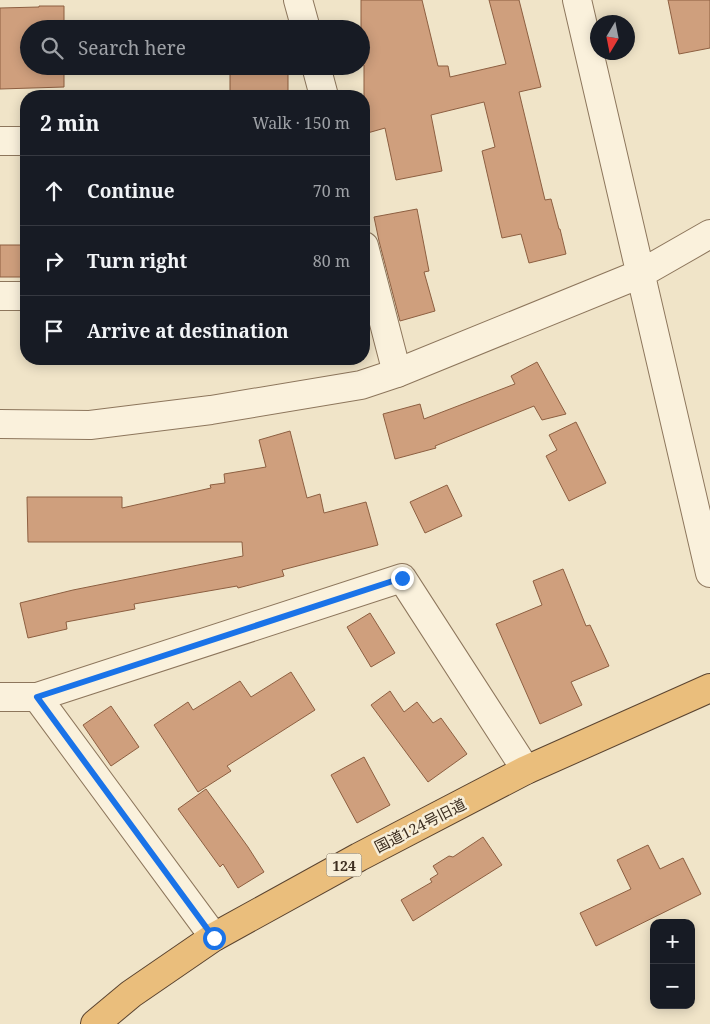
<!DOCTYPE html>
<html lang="en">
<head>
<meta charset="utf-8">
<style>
	body { margin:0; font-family:"Noto Serif","Noto Sans JP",serif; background:#242831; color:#f1f3f6 }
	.controls { position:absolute; right:15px; bottom:15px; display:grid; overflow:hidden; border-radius:10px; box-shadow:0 2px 12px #0003 }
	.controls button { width:45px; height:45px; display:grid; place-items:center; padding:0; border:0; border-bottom:1px solid #363941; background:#171b24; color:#f1f3f6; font:25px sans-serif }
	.compass { position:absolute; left:590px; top:15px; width:45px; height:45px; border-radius:50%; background:#171b24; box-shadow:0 2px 12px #0003; rotate:190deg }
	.stop { position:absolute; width:15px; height:15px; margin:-11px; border:4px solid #1a73e8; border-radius:50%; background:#fff }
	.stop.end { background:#1a73e8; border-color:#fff; box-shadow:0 1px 5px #0008 }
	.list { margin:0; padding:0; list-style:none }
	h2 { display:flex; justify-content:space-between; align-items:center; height:65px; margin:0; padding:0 20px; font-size:21px }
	h2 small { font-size:16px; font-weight:400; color:#9ea1a6 }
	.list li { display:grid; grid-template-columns:32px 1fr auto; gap:15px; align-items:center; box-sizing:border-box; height:70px; padding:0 20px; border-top:1px solid #363941 }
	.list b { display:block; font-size:19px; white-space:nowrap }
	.list em { font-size:16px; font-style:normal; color:#9ea1a6 }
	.icon { flex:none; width:28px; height:28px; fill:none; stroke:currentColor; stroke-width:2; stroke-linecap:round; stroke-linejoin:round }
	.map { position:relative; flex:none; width:710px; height:1024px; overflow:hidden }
	.search { position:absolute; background:#171b24; box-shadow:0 2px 12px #0003; left:20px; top:20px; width:350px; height:55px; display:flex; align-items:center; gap:12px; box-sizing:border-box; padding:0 18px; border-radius:28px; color:#9ea1a6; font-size:19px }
	.panel { position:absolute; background:#171b24; box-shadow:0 2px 12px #0003; left:20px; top:90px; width:350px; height:275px; border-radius:20px }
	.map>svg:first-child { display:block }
	.building { fill:#cf9f7d; stroke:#8d5f41 }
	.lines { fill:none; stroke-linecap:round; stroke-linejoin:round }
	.minor-casing { stroke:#8d765c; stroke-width:30 }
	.tertiary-casing { stroke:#8d765c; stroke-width:30 }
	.trunk-casing { stroke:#5b4430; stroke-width:30 }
	.minor { stroke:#faf1dc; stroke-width:28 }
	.tertiary { stroke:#faf1dc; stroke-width:28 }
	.trunk { stroke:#eabe7c; stroke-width:28 }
	.route { stroke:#1a73e8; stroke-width:6 }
	.labels { text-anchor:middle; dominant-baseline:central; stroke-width:5; stroke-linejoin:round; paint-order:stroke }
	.shield { fill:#f7eed8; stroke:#756857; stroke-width:1 }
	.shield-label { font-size:14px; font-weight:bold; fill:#3d2e20 }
	.street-label { font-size:15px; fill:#3d2e20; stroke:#f7eed8 }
</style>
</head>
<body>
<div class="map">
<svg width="710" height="1024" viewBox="0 0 710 1024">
	<rect width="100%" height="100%" fill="#f0e4c8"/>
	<!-- building -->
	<path class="building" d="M361 0H422L438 66H448L450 77 506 64 489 0H519L541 87 519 92 545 200 551 199 559 229H560L566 254 529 263 521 234 502 238 482 151 495 147 484 102 431 115 442 171 396 180 385 128 364 134V65H361Z
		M668 0H710V48L679 54Z
		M39 6H64V29H29V66H64V87L0 89V8L39 7Z
		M230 68H288V96H230Z
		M417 209 429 271 424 272 435 311 400 321 379 241 374 217Z
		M0 245H26V277H0Z
		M537 362 566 414 542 420 534 406 435 446 436 448 395 459 383 414 420 404 424 419 515 384 511 376Z
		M576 422 606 483 569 501 546 456 557 450 549 435Z
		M290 431 307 498 320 494 324 513 366 502 378 545 282 570 284 576 238 588 237 586 134 604 135 609 66 622 67 629 28 638 20 603 73 590 243 556 242 542H28L27 497H122V508L211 488 210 485 225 483 224 474 266 467 259 440Z
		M447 485 462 516 425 533 410 502Z
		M563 569 586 626 590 625 609 666 571 682 582 705 540 724 496 624 542 605 533 581Z
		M370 613 395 653 371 667 347 627Z
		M291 672 315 710 227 766 231 771 198 792 154 725 188 702 193 710 240 681 251 697Z
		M390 691 404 712 417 702 433 723 441 718 467 754 428 782 371 705Z
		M111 706 139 747 111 766 83 725Z
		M364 757 390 805 357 823 331 775Z
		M206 789 248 847 264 872 238 888 223 864 220 867 178 809Z
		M483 837 502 865 413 921 401 900 432 882 430 879 438 874 433 866 449 856 453 857Z
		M648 845 660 869 683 858 701 894 596 946 580 913 631 889 617 860Z"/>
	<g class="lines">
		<defs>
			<path id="minor" d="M298 0 306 29
				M316 66 324 96
				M0 141H26
				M364 246 397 373
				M0 296H26
				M0 697H37L402 578 526 770
				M37 697 214 937"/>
			<path id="tertiary" d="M577 0 710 573
				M0 424 90 425 211 410 361 385 397 373 640 274 710 234"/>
			<path id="trunk" d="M95 1024 131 994 214 937 359 857 526 770 710 688"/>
		</defs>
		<!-- minor casing -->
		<use href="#minor" class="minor-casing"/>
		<!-- tertiary casing -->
		<use href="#tertiary" class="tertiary-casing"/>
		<!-- trunk casing -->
		<use href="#trunk" class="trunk-casing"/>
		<!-- minor -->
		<use href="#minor" class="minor"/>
		<!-- tertiary -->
		<use href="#tertiary" class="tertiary"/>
		<!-- trunk -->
		<use href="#trunk" class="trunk"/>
	</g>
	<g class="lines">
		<!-- route -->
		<path class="route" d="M214 938 37 697 402 578"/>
	</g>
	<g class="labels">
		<!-- shield labels -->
		<rect class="shield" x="326.5" y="853.5" width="35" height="23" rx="4"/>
		<g class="shield-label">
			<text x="344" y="865">124</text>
		</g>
		<!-- street labels -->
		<g class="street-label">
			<text transform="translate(420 825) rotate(-27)">国道124号旧道</text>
		</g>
	</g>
</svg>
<div class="controls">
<button>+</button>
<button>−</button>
</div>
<svg class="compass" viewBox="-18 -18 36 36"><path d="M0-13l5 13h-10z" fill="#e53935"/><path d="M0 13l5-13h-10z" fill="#9ea1a6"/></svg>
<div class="stop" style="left:214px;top:938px"></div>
<div class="stop end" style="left:402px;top:578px"></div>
<div class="search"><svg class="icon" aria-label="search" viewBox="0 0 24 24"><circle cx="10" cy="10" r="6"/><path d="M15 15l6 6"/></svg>Search here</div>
<section class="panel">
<h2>2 min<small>Walk · 150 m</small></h2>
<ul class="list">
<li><svg class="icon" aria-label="ahead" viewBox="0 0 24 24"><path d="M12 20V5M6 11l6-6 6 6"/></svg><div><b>Continue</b></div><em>70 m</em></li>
<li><svg class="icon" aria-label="right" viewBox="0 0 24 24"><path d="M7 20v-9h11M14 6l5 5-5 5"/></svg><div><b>Turn right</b></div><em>80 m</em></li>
<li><svg class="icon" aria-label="arrive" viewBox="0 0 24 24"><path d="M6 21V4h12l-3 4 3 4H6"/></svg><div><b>Arrive at destination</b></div></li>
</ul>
</section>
</div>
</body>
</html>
